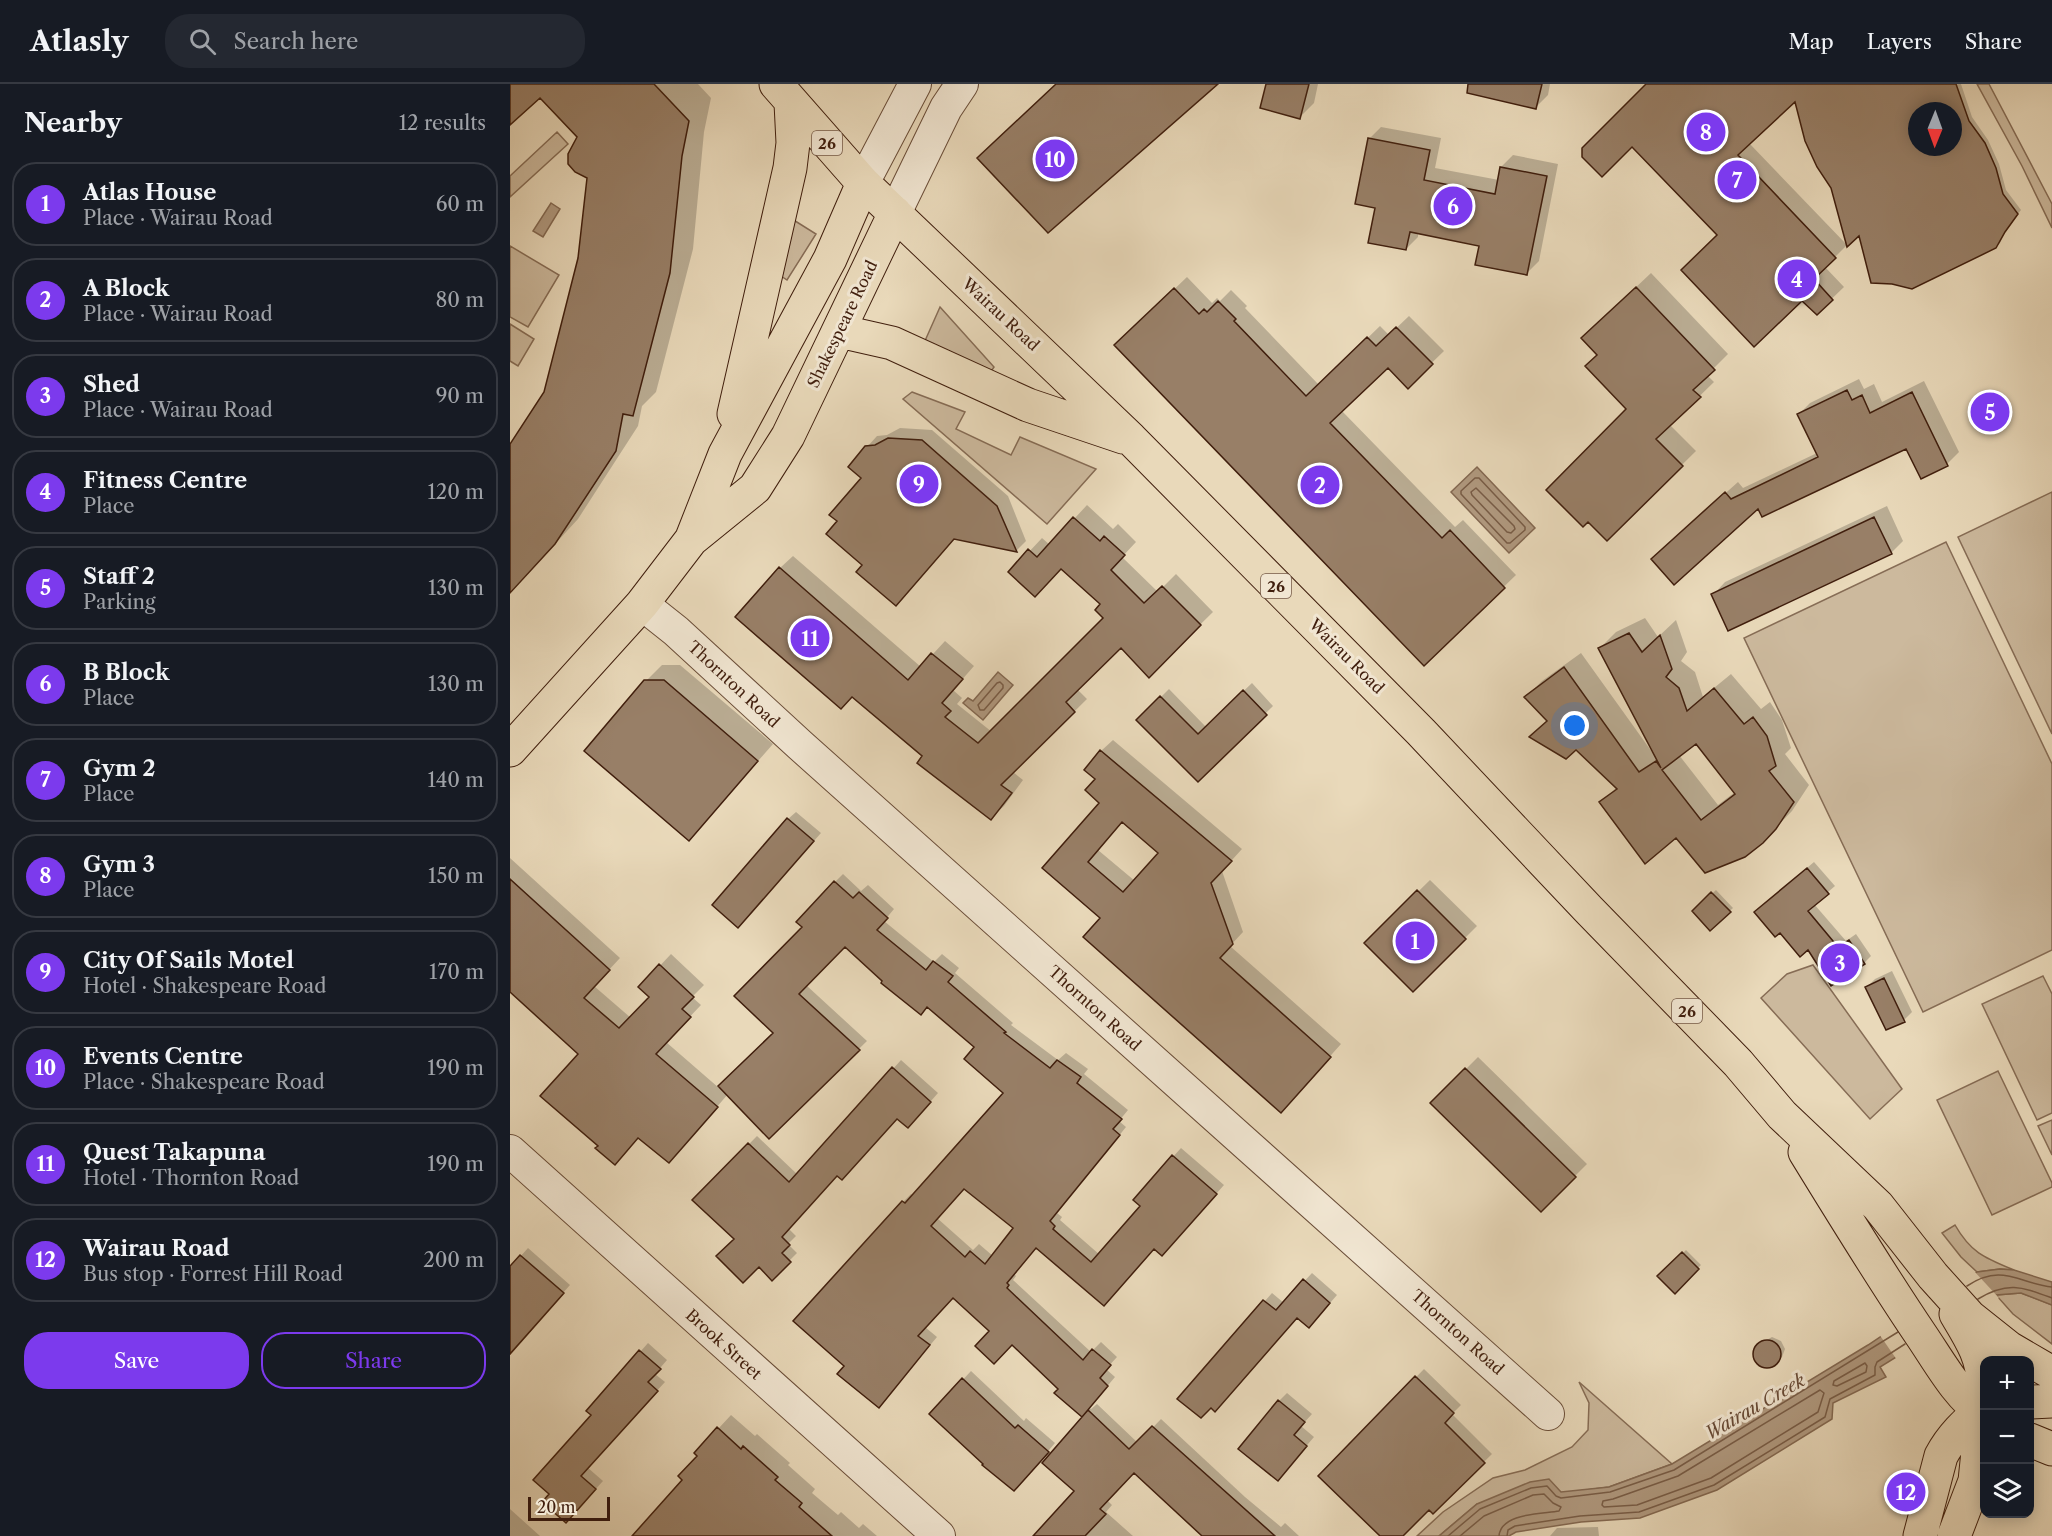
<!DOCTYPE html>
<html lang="en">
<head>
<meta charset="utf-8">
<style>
	body { margin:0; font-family:"Libre Caslon Text",serif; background:#242831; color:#f1f3f6 }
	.controls { position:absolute; right:18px; bottom:18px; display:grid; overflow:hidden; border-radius:12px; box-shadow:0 3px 15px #0003 }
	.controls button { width:54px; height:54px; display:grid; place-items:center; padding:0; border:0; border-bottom:2px solid #363941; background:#171b24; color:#f1f3f6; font:30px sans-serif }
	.compass { position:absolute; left:1398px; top:18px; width:54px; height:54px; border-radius:50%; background:#171b24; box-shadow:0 3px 15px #0003; rotate:181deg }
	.scale { position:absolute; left:18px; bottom:15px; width:82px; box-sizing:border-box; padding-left:6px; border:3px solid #401e0d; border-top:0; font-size:16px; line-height:21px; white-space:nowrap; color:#401e0d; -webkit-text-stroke:4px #f1e6d2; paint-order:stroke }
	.you { position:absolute; left:1065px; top:642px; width:21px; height:21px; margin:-15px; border:4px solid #fff; border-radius:50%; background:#1a73e8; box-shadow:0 0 0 9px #1a73e833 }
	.badge { display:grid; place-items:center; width:39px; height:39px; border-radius:50%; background:#7c3aed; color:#fff; font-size:20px; font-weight:700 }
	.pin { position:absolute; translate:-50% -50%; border:3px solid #fff; box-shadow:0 2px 6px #0006 }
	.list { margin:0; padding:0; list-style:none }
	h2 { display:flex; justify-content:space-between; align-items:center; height:78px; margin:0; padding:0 24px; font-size:26px }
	h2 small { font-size:20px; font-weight:400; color:#9ea1a6 }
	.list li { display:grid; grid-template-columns:39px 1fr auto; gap:18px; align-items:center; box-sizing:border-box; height:84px; margin:0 12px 12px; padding:0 12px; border:2px solid #363941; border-radius:24px }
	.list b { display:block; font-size:22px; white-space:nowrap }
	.list p { margin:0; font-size:20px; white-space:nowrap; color:#9ea1a6 }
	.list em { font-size:20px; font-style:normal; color:#9ea1a6 }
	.actions { display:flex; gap:12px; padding:18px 24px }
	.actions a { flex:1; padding:14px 0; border:2px solid #7c3aed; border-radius:24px; text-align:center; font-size:21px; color:#7c3aed }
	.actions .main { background:#7c3aed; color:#fff }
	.icon { flex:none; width:33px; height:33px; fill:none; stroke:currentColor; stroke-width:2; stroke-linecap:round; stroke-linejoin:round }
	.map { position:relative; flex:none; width:1542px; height:1452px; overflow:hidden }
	header { display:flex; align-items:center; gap:36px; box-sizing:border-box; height:84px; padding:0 30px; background:#171b24; border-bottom:2px solid #363941 }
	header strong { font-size:28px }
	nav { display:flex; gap:33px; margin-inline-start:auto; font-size:21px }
	.search { width:420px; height:54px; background:#242831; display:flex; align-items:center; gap:15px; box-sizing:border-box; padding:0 21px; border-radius:24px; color:#9ea1a6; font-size:22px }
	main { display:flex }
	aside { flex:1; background:#171b24 }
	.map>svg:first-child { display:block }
	.green { fill:#ccb99d; stroke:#866c55; stroke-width:1.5 }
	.water { fill:#b0997f; stroke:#836851; stroke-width:1.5 }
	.pier { fill:#e9d9ba }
	.shadow { fill:#0003; fill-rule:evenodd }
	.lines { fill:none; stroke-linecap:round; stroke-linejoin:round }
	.shore { stroke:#785c46; stroke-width:1.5 }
	.building { fill:#987f67; stroke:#401e0d; stroke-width:1.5; fill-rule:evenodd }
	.minor-casing { stroke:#6a4d38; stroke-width:34 }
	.major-casing { stroke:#401e0d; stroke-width:35 }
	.minor { stroke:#f1e6d2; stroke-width:32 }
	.major { stroke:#e9d9ba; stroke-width:33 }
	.labels { text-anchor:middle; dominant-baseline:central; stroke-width:6; stroke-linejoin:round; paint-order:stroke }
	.shield { fill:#f1e6d2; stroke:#755a48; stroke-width:1.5 }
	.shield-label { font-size:15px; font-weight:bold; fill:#401e0d }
	.street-label { font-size:16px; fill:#401e0d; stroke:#f1e6d2 }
	.water-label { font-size:18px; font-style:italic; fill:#674935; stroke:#f1e6d2 }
</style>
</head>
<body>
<header>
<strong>Atlasly</strong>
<div class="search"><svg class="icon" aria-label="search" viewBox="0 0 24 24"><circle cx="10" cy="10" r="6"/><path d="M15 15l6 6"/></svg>Search here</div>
<nav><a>Map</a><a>Layers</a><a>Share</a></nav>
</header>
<main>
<aside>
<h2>Nearby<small>12 results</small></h2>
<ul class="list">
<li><span class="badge">1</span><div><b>Atlas House</b><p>Place · Wairau Road</p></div><em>60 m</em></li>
<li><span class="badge">2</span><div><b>A Block</b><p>Place · Wairau Road</p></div><em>80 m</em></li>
<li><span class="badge">3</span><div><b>Shed</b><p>Place · Wairau Road</p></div><em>90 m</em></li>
<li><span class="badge">4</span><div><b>Fitness Centre</b><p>Place</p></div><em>120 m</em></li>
<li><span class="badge">5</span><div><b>Staff 2</b><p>Parking</p></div><em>130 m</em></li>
<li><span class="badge">6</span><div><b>B Block</b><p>Place</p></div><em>130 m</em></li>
<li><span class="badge">7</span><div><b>Gym 2</b><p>Place</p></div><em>140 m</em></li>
<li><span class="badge">8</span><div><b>Gym 3</b><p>Place</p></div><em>150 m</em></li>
<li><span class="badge">9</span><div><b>City Of Sails Motel</b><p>Hotel · Shakespeare Road</p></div><em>170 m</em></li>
<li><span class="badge">10</span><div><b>Events Centre</b><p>Place · Shakespeare Road</p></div><em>190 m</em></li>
<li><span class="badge">11</span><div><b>Quest Takapuna</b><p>Hotel · Thornton Road</p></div><em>190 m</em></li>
<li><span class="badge">12</span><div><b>Wairau Road</b><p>Bus stop · Forrest Hill Road</p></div><em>200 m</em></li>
</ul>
<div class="actions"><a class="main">Save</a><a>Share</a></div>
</aside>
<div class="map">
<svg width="1542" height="1452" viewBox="0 0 1542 1452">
	<rect width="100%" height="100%" fill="#e9d9ba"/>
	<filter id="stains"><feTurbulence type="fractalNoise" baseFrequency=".00333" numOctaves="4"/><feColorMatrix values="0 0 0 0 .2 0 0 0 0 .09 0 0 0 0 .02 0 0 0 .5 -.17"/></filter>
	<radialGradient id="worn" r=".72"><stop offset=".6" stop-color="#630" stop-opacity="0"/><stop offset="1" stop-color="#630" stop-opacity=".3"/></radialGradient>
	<!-- green -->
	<path class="green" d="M1467 0H1479L1542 120V144L1512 82Z
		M47 48 58 60 0 113V92Z
		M282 135 306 150 277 196 271 192Z
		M0 162 49 191 18 243 0 233Z
		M430 223 484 283 480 289 414 259Z
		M0 240 24 255 8 282 0 277Z
		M402 308 455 328 446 345 501 371 510 353 586 385 537 440 393 315Z
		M1542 408V650L1448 453Z
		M1436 458 1542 680V866L1413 928 1234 554Z
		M1303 881 1392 1005 1360 1035 1251 914 1277 890Z
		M1533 892 1542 910V1029L1527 1036 1472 920Z
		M1488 987 1542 1099V1103L1482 1131 1427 1016Z
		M1542 1036V1071L1528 1042Z
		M1445 1141C1461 1169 1475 1174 1504 1186L1490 1185 1467 1188 1451 1173 1432 1149Z
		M1511 1209 1542 1221V1260L1503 1230 1486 1211Z
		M1069 1298 1162 1380 1099 1403 967 1420 929 1452H907L933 1428 983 1394 1015 1386 1062 1363 1078 1346 1079 1319Z"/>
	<!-- water -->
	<path class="water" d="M41 119 50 125 33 153 23 147Z
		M967 383 1025 444 999 469 941 408Z
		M488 588 503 601 473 636 453 619 458 614 463 617Z
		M1490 1185 1504 1186 1542 1198V1221L1511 1209 1486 1211 1370 1283 1376 1293 1323 1319 1322 1335 1207 1406 1130 1434 1071 1438 1006 1448 999 1452H929L967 1420 1020 1398 1039 1395 1051 1408 1099 1403 1162 1380 1358 1261 1467 1188Z"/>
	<!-- pier -->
	<path class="pier" d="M1464 1187 1489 1214 1387 1276 1369 1250Z"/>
	<!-- shadow -->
	<path class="shadow" d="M0 0H188L201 14 194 48 183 165 146 308 132 322 128 342 68 435 0 509V363L35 309 70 174 79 93 68 53 30 12 0 39Z
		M758 0H808L804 19 790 33Z
		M984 0H1040L1038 11 1026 23Z
		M1138 0H1262L1239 59 1337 161 1315 183 1334 203 1307 229 1292 215 1209 151Z
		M1280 0H1451L1462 33 1478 56 1489 80 1496 106 1511 126 1498 143 1490 159 1486 163 1349 149 1322 103ZM1407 27H1443V63H1407Z
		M871 43 931 54 925 84 989 96 991 83 1003 71 1048 80 1029 177 1017 189 970 160 908 148V153L896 165 867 123 859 55Z
		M1141 189 1218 270 1197 291 1204 298 1160 341 1186 367 1097 455 1118 325 1088 270 1087 240Z
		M677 193 702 219 707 214 710 217 721 206 737 222 735 224 809 301 870 242 879 251 899 232 934 267 898 302 878 282 831 326 945 443 953 436 1006 491 914 580 606 261Z
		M1349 295 1354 305 1364 300 1372 318 1414 297 1449 368 1437 380 1411 393 1397 363 1155 463 1228 398 1233 404 1307 369 1288 331 1300 319Z
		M390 344 422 346 498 412 516 457 506 467 444 453 354 481 329 437 353 394 357 363 367 352 377 351Z
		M577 421 603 445 608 440 626 458 612 473 648 508 666 490 703 528 639 591 611 562 567 605 577 615 503 688 513 696 494 722 481 734 414 672 270 484 283 472 411 583 435 557 464 582 443 606 452 614 447 620 482 648 595 534 593 520 551 483 500 488 532 454 540 461Z
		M1377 422 1393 457 1381 469 1203 511 1215 498Z
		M1135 534 1148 553 1166 536 1177 568 1171 577 1185 588 1193 613 1221 590 1251 625 1260 618 1272 636 1281 664 1275 670 1299 701 1282 727 1252 758 1166 752 1091 718 1107 703 1066 664 1021 652 1038 636 1016 613 1032 597 1071 569 1142 668 1144 667 1090 564 1106 548ZM1186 658 1225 708 1208 721 1169 671Z
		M152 581H170L263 660 179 755 136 597Z
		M742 599 763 622 688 696 628 636 659 605 696 643Z
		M603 656 732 765 712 787 733 848 720 862 831 960 782 1015 592 834 534 784 591 719 587 694 591 667ZM613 737 650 769 625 797 588 766Z
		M286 728 311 749 236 834 278 735Z
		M0 774 110 874 84 902 121 934 141 913 130 903 161 870 194 901 182 913 191 921 156 958 209 1004 265 949 294 843 325 798 333 790 351 807 358 801 384 825 374 837 424 878 432 870 449 884 445 889 503 939 501 941 548 976 556 969 578 985 574 990 618 1026 609 1037 616 1043 547 1129 552 1133 550 1136 590 1171 632 1121 625 1115 671 1064 714 1101 660 1162 644 1163 602 1212 527 1163 504 1190 506 1192 503 1196 581 1268 591 1258 607 1273 596 1285 605 1293 579 1324 581 1325 587 1320 628 1359 651 1335 735 1413 771 1443 775 1439 789 1452H694L624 1387 597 1416 602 1421 596 1428 623 1452H534L566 1407 579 1327 550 1305 502 1260 481 1246 443 1213 415 1243 427 1253 369 1322 336 1282 285 1237 393 1118 401 1110 404 1112 496 1009 466 962 418 922 374 897 335 861 296 901 357 957 260 1052 218 1010 170 1066 129 1052 90 1062 70 970 0 906ZM454 1103 505 1144 483 1172 469 1160 463 1166 427 1134Z
		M1304 778 1325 802 1304 820 1336 857 1346 850 1361 872 1354 879 1298 864 1253 821Z
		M920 796 967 842 903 906 856 859Z
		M1206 806 1223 824 1200 845 1184 827Z
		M1382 887 1402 928 1394 936 1357 903 1365 895Z
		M968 973 1077 1080 1031 1126 922 1019Z
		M391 976 428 1009 406 1034 388 1033 328 1090 279 1145 286 1152 278 1160 287 1169 262 1194 226 1155 184 1116 247 1052 288 1091Z
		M18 1164 60 1201 0 1269V1184Z
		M1176 1166 1191 1181 1165 1207 1150 1192Z
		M802 1189 827 1211 807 1234 788 1233 701 1322 669 1315 762 1209 774 1219Z
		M1262 1253 1271 1257 1275 1265 1272 1273 1257 1283 1249 1280 1245 1273 1248 1261Z
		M138 1259 157 1276 145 1290 155 1298 77 1383 93 1397 64 1429 41 1410 83 1331 78 1327Z
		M914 1285 951 1321 942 1330 982 1370 923 1428 919 1424 891 1452H872L810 1392Z
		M461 1287 514 1337 516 1334 545 1359 512 1398 421 1330Z
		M777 1309 802 1330 791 1342 804 1353 775 1387 769 1317Z
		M221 1331 245 1352 247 1350 280 1379 278 1381 305 1405 302 1409 328 1431 331 1428 349 1444 353 1440 367 1452H124L174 1396 208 1345Z
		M0 1425 30 1452H0Z
		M1088 1443 1089 1452H1040L1047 1444Z"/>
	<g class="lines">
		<!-- shore -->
		<path class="shore" d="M965 394H969L1015 443V446L1000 459H997L951 410V407Z
			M966 404 1004 442 1005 445 1001 449 997 448 962 411 961 408Z
			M490 598 493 601V604L474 626H470L468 621 487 599Z
			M1457 1202C1492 1179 1508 1199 1542 1203
			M1468 1215C1498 1197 1512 1203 1542 1214
			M1355 1279 1357 1282 1356 1288 1327 1302 1323 1301 1324 1297Z
			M1310 1306 1314 1309 1308 1328 1201 1394 1127 1421 1094 1423 1092 1421 1093 1417 1103 1415 1168 1392Z
			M938 1452 970 1425 1021 1404 1037 1402 1046 1412 1051 1414 1100 1408 1164 1386 1388 1248
			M950 1452 974 1432 1023 1411 1034 1410 1043 1419 1051 1423 1049 1427C1031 1430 991 1429 989 1452
			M997 1452 998 1446 1005 1442 1070 1432 1129 1428 1204 1401 1315 1333 1320 1315 1365 1291V1283L1367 1278 1395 1260"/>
	</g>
	<!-- building -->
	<path class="building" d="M0 0H144L179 37 172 72 160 189 123 332 113 330 106 367 45 460 0 509V360L34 308 68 174 77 94 65 88 58 80V70L67 53 30 14 0 41Z
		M546 0H708L538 149 467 74Z
		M756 0H799L790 35 750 24Z
		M958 0H1032L1026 25 957 9Z
		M1136 0H1446L1459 37 1475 59 1486 84 1493 110 1508 130 1495 148 1486 164 1402 205 1382 200 1361 199 1349 152 1337 163 1321 104 1307 83 1295 57 1285 18 1228 71 1326 174 1304 195 1323 216 1307 231 1292 217 1244 263 1171 186 1207 151 1122 63 1092 93 1072 73V64ZM1407 27H1443V63H1407Z
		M858 54 920 66 914 96 985 110 990 83 1037 92 1017 191 965 181 969 162 900 148 896 166 858 159 865 124 845 120Z
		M1126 203 1205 286 1183 306 1191 313 1146 355 1173 382 1097 457 1078 438 1073 443 1036 406 1116 325 1075 282 1087 271 1071 254Z
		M664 204 689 230 694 225 697 228 708 217 726 235 724 237 796 312 857 253 866 262 886 243 923 280 898 305 878 284 820 339 932 454 940 446 995 504 914 582 604 261Z
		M1337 306 1342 316 1352 311 1360 329 1402 308 1438 382 1411 395 1396 365 1252 433 1248 425 1164 501 1141 475 1215 408 1221 415 1308 373 1287 330Z
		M378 354 412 356 487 422 507 468 444 455 386 522 346 488 352 481 316 450 327 437 319 431 351 394 338 383 355 362 365 361Z
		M563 433 590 457 594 452 615 471 601 486 634 519 652 502 691 541 639 594 611 564 556 618 565 628 491 701 502 709 481 736 407 679 412 672 342 613 331 625 225 533 269 483 398 596 421 569 453 595 432 619 441 627 435 633 468 659 593 534 585 526 590 520 551 485 525 513 498 488 518 465 527 473Z
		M1364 433 1382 470 1218 547 1201 510Z
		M1119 549 1132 568 1150 551 1162 585 1156 593 1169 604 1177 627 1204 604 1234 640 1243 633 1257 652 1266 682 1259 687 1284 718 1266 745 1253 759 1235 773 1195 789 1166 754 1135 780 1089 718 1107 705 1066 666 1056 675 1019 653 1037 637 1014 613 1054 583 1129 688 1146 677 1151 684 1088 564ZM1186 660 1225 710 1191 736 1152 686Z
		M134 596H154L248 677 179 757 74 667Z
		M733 606 757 631 688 698 626 636 650 612 688 650Z
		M590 666 722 777 701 799 723 860 710 874 821 973 771 1029 573 853 590 834 532 784 589 719 575 706 585 695 574 686ZM612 738 648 769 613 808 578 778Z
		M277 734 304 757 228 844 202 821Z
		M1297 784 1319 810 1298 827 1328 863 1339 856 1355 880 1321 902 1298 866 1290 873 1270 849 1265 853 1244 828Z
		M0 795 100 886 74 914 109 944 139 913 128 903 149 880 184 913 172 925 181 933 146 970 208 1023 159 1079 128 1054 105 1081 85 1064 88 1062 30 1012 68 970 0 908Z
		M324 797 343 814 349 808 378 834 367 846 416 886 423 877 443 892 438 898 496 948 494 949 540 984 547 976 571 993 567 999 612 1035 603 1045 610 1051 540 1137 545 1142 543 1145 581 1178 630 1122 623 1116 662 1071 707 1110 652 1172 644 1165 594 1222 526 1164 497 1199 499 1201 497 1204 573 1276 582 1265 601 1281 590 1294 598 1302 572 1333 544 1309 548 1305 502 1261 484 1280 465 1262 479 1247 443 1214 408 1252 420 1261 369 1324 327 1290 334 1282 283 1237 392 1117 395 1119 493 1009 454 975 464 963 417 923 411 931 371 899 372 897 335 863 289 910 350 966 259 1055 208 1002 263 949 224 912 292 843 286 838ZM454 1105 503 1144 475 1180 460 1167 455 1173 421 1142Z
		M907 806 956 855 903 908 854 859Z
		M1201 808 1221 828 1200 847 1182 827Z
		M1374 894 1395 938 1376 946 1355 903Z
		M382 983 421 1018 398 1044 387 1035 332 1096 327 1092 272 1153 280 1161 272 1169 281 1178 262 1197 249 1183 233 1199 206 1172 224 1155 182 1116 238 1059 279 1098Z
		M955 984 1066 1093 1031 1128 920 1019Z
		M1172 1168 1189 1185 1165 1210 1147 1192Z
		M10 1171 54 1209 0 1270V1182Z
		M793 1195 820 1219 799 1244 787 1234 705 1328 701 1324 691 1334 667 1315 753 1216 766 1226Z
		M1243 1270a14 14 0 1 1 28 0a14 14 0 1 1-28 0Z
		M129 1266 151 1285 138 1298 148 1307 71 1392 86 1405 56 1439 32 1418 39 1410 23 1396 81 1331 76 1327Z
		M905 1292 944 1329 935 1339 975 1379 923 1430 919 1426 893 1452H870L808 1392Z
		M452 1294 505 1344 508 1341 539 1368 504 1407 472 1381 473 1380 419 1330Z
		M768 1316 795 1338 784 1351 797 1362 768 1397 728 1365Z
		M578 1326 619 1365 642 1342 765 1452H692L624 1389 590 1425 596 1430 575 1452H523L564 1407 532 1379Z
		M207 1343 231 1365 233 1362 268 1393 265 1396 292 1419 289 1423 322 1452H122L172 1396 168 1392 187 1372 184 1369Z"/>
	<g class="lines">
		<defs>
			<path id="minor" d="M353 99 405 0
				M385 129 436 24 452 0
				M132 520 166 547 290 661 1038 1330
				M0 1067 429 1452"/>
			<path id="major" d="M266 0 353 99 621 355 911 648 1079 826 1228 979 1272 1031 1368 1122 1423 1192 1460 1233 1499 1264 1542 1289
				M329 247 382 259 518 321 613 353
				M224 330 280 84 283 59 281 19
				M182 454 215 370 320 175 353 99
				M0 666 132 520 181 456 245 404 278 352 385 129
				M1295 1068C1333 1130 1371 1192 1411 1251 1430 1279 1447 1311 1474 1330
				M1446 1230C1461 1255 1473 1273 1474 1303
				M1520 1318 1542 1317
				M1520 1356 1542 1365
				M1410 1452 1431 1372C1440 1355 1457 1335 1474 1327
				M1444 1452 1465 1397 1474 1309"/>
		</defs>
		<!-- minor casing -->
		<use href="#minor" class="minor-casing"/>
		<!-- major casing -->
		<use href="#major" class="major-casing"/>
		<!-- minor -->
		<use href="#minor" class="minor"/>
		<!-- major -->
		<use href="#major" class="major"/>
	</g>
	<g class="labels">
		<!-- shield labels -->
		<g class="shield">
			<rect x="302" y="47" width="30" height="24" rx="4.5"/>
			<rect x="751" y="490" width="30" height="24" rx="4.5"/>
			<rect x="1162" y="915" width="30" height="24" rx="4.5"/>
		</g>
		<g class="shield-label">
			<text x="317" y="59">26</text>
			<text x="766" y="502">26</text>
			<text x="1177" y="927">26</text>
		</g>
		<!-- street labels -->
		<g class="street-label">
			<text transform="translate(491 230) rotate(43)">Wairau Road</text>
			<text transform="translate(332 240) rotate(-64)">Shakespeare Road</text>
			<text transform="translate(837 572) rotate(45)">Wairau Road</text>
			<text transform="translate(224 600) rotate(43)">Thornton Road</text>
			<text transform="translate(585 924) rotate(42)">Thornton Road</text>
			<text transform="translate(948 1248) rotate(42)">Thornton Road</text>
			<text transform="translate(214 1260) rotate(42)">Brook Street</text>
		</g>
		<!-- water labels -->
		<g class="water-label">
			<text transform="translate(1245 1323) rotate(-30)">Wairau Creek</text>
		</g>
	</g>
	<rect width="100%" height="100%" filter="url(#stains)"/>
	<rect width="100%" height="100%" fill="url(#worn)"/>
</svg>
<div class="controls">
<button>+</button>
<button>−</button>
<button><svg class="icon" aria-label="layers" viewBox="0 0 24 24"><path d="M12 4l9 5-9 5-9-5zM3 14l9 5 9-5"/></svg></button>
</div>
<svg class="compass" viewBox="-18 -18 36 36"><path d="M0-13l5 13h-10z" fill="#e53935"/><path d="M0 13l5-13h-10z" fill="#9ea1a6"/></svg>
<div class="scale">20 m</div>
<div class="you"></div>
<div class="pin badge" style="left:905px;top:857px">1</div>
<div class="pin badge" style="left:810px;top:401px">2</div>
<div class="pin badge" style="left:1330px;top:879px">3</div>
<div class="pin badge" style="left:1287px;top:195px">4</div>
<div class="pin badge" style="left:1480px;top:328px">5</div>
<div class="pin badge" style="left:943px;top:122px">6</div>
<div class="pin badge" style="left:1227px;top:96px">7</div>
<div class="pin badge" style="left:1196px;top:48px">8</div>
<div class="pin badge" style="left:409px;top:400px">9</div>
<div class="pin badge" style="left:545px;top:75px">10</div>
<div class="pin badge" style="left:300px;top:554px">11</div>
<div class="pin badge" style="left:1396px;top:1408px">12</div>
</div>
</main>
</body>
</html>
